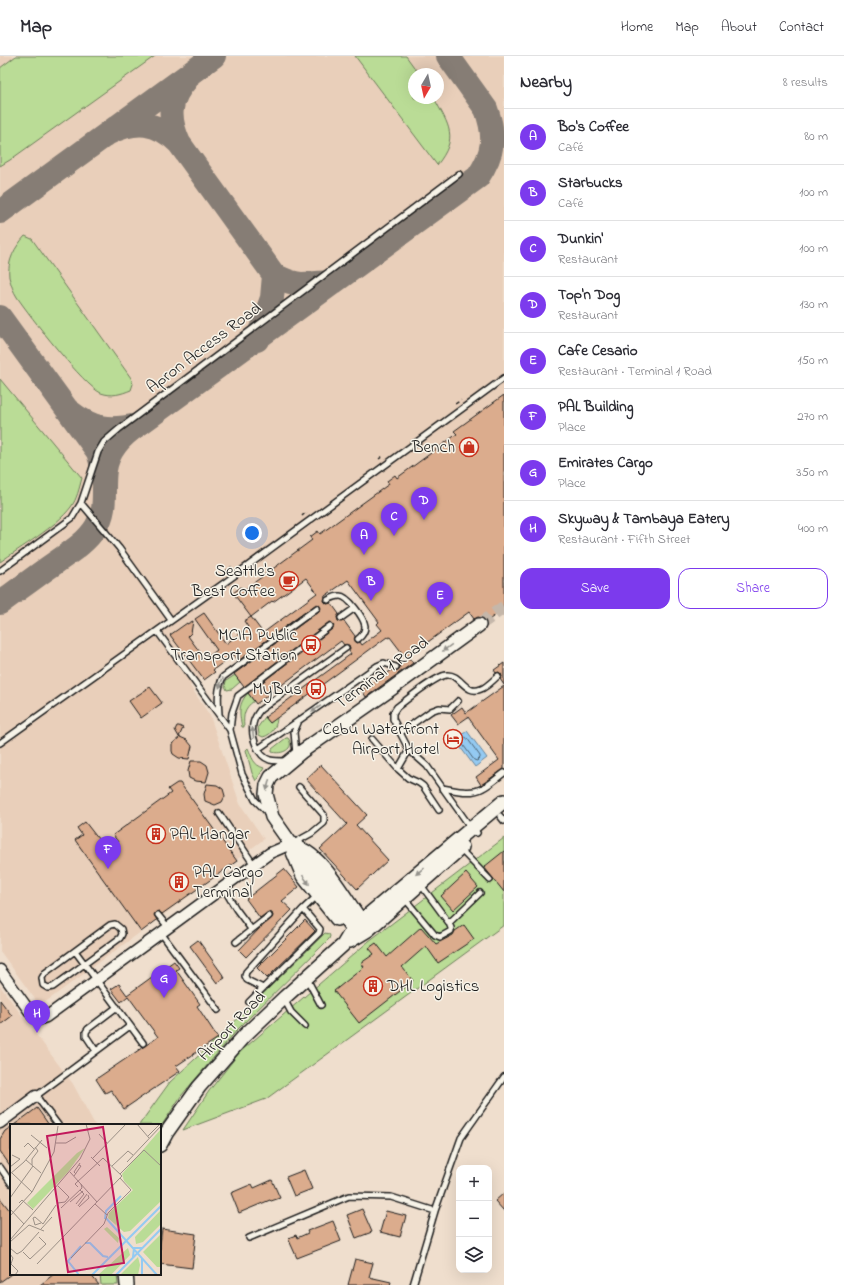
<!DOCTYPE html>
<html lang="en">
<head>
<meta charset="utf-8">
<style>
	body { margin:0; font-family:"Indie Flower",sans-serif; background:#f7f7f7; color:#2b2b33 }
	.controls { position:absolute; right:12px; bottom:12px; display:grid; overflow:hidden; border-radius:8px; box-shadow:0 4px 16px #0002 }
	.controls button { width:36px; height:36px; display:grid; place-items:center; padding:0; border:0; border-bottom:1px solid #e1e1e2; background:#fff; color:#2b2b33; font:20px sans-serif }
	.compass { position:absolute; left:408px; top:12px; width:36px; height:36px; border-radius:50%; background:#fff; box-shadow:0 4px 16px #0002; rotate:189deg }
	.you { position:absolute; left:252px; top:477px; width:14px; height:14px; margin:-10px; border:3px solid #fff; border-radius:50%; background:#1a73e8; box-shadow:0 0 0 6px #1a73e833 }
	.badge { display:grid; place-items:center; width:26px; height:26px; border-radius:50%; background:#7c3aed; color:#fff; font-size:13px; font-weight:700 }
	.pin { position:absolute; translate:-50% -33px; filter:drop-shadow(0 1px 2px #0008) }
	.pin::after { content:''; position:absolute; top:21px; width:14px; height:12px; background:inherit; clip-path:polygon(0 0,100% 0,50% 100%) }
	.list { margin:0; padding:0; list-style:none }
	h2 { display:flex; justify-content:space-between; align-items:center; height:52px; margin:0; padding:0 16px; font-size:17px }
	h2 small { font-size:13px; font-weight:400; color:#7c7c81 }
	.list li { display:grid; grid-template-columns:26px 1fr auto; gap:12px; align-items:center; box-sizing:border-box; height:56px; padding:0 16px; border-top:1px solid #e1e1e2 }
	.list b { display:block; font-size:15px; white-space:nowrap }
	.list p { margin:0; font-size:13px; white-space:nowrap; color:#7c7c81 }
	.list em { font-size:13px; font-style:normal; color:#7c7c81 }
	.actions { display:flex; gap:8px; padding:12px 16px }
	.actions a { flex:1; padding:9px 0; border:1px solid #7c3aed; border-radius:12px; text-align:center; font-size:14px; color:#7c3aed }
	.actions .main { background:#7c3aed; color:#fff }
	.icon { flex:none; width:22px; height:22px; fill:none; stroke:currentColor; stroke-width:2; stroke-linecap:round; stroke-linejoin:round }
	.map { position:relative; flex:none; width:504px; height:1229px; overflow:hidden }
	header { display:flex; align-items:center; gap:24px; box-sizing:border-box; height:56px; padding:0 20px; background:#fff; border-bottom:1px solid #e1e1e2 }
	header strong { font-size:19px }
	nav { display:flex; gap:22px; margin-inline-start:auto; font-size:14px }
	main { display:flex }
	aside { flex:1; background:#fff }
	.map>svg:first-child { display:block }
	.built { fill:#e9cfba; fill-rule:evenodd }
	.green { fill:#badc96; stroke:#6b7c59 }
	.water { fill:#94caf2; stroke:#64849c }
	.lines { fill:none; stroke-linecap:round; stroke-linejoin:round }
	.shore { stroke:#4c6272; stroke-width:1 }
	.taxiway { stroke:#867d74; stroke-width:24 }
	.building { fill:#dbac8d; stroke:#1c1c1c; fill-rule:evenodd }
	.tertiary-tunnel { stroke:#c5b7aa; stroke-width:13; stroke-dasharray:13 6; stroke-linecap:butt }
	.service-casing { stroke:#1c1c1c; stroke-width:8 }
	.minor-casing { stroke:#1c1c1c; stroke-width:13 }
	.tertiary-casing { stroke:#1c1c1c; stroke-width:16 }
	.path { stroke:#1c1c1c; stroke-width:1.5; stroke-dasharray:4 3; stroke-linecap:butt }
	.service { stroke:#f7f3e8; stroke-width:5 }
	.minor { stroke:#f7f3e8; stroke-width:10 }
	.tertiary { stroke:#f7f3e8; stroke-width:13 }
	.oneway { fill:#94928c }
	.labels { text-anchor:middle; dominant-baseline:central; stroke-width:3; stroke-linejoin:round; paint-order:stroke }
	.street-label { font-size:17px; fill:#1c1c1c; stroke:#f7f3e8 }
	.poi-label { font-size:17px; fill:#1c1c1c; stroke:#f7f3e8; text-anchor:end }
	.inset-river { fill:none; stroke:#94caf2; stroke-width:2 }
	.inset-road { fill:none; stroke:#9b9086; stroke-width:1 }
	.view { fill:#c2185b; fill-opacity:0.15; stroke:#c2185b; stroke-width:2 }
	.inset-edge { fill:none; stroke:#1c1c1c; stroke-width:2 }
</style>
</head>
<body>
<header>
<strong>Map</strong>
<nav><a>Home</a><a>Map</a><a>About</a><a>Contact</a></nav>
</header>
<main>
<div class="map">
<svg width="504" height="1229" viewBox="0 0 504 1229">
	<rect width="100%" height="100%" fill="#efdecd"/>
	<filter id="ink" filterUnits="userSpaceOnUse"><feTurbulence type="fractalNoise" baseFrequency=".025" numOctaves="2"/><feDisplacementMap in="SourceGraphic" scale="8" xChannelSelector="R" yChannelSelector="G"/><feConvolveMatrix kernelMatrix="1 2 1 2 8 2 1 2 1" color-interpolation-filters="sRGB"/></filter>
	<g filter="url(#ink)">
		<!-- built -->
		<path class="built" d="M0 0H504V530L406 602 390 581 388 582 382 574 377 567 379 566 341 515 306 522 251 561 263 577 213 613 215 616 204 624 201 621 190 630 210 660 240 748 264 783 157 864 40 950 0 895ZM414 18H438V42H414Z
			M0 930 73 1028 95 1069H11V1218H100L101 1229H0Z"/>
		<!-- green -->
		<path class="green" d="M16 0H155L10 104 0 110V12Z
			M355 0H406L419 18H414V42H434C449 70 459 81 437 109Z
			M25 180 32 183 131 322 133 328 131 334C121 338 112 341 101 337 84 330 29 259 17 241 13 235 11 228 9 221 7 205 15 191 25 180Z
			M0 323 82 422C79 433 77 443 71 451 56 471 21 491 0 506Z
			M235 619 240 626 232 633 227 634 225 630 226 625Z
			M248 637 254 645C244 652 243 659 244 671H242C239 657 238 648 248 637Z
			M265 661 270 667 277 661C277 670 272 679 263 681L259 679 258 671Z
			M286 682H288C296 693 281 699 272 696V693Z
			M248 692C252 701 253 709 264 712L256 725 252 717 246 694Z
			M504 782V869L266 1043 183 1074 209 1035 239 997 369 885Z
			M325 877 329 878 330 880 329 883 238 973 181 1040 160 1072V1069H139L170 1026 219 981Z
			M100 1218H117L118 1229H101Z"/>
		<!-- water -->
		<path class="water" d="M467 675 487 702 475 711 455 684Z"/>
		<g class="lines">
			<!-- shore -->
			<path class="shore" d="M465 681 467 682 480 700V702L477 705 474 704 461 686V684Z"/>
			<!-- taxiway -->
			<path class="taxiway" d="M109 77C136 64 156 65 179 87L274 219C283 223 292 228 302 228 313 228 321 225 332 227
				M179 87C168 62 168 44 187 23
				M0 156 214 0
				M0 261 98 396 103 413 104 423
				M257 284 272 242 274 219
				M69 355C93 374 109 375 138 369L478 121C494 97 496 80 486 53L448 0
				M0 547C18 534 36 520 55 507 69 497 86 487 96 471 108 453 102 434 105 414 108 394 121 380 138 369"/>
		</g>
		<!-- building -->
		<path class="building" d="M504 339V553L486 566 482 562 478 561 474 563 469 556 406 602 390 581 388 582 387 581 270 667 265 661 351 598 349 595 350 592 349 589H344L341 585 256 648 248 637 332 573 333 568 331 566 328 567 244 631 234 618 319 555 321 552 319 549H315L238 605 233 599 213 614 215 616 204 624 170 579 187 567V568L193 565 191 577 188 580 205 603 217 594 195 563 204 557 226 588 248 571 244 565 251 561 233 537 241 531 244 534 312 484 310 481 318 475 320 478 389 428 387 425 395 419 397 422 457 378 454 375ZM306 522 317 537 263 577 251 561 272 545 273 546ZM348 524 379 566 377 568 382 574 362 589 360 586 357 587 355 585V580L344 565 341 566 338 565 337 561 339 558 331 547 327 548 324 545 325 540Z
			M409 602 413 607 366 641 362 634 392 614H398L400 612 399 609Z
			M504 607V629L500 623 502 621 501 618 499 616 496 617 494 614Z
			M504 630V713L481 729 476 721 499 704 468 661 458 668 451 659 462 651 466 657Z
			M150 631 162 647 141 662 129 645Z
			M177 670H179L183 672 179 681 175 674Z
			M180 681 187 684 192 690 189 703 179 702 173 698 172 695V688Z
			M191 705H201L207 709 209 716 206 726 195 725 189 722 188 715Z
			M321 709 367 759 356 769 388 804 357 833 320 793 347 768 306 723Z
			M177 727H180L237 805 162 858 159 855 156 856 154 859 157 864 141 876 75 784 82 779 77 772 85 766 106 793 118 786 113 779 171 737 168 733Z
			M207 728 217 729 223 733 225 740 222 746 215 749 205 745 204 738Z
			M504 795V836L484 811Z
			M284 813 299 831 282 845 292 854 246 901 239 894 260 872 271 863 273 860 272 857 268 856 260 862 246 843Z
			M466 817 478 831 453 854 441 840Z
			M305 864 315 875 267 922 257 912Z
			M464 869 474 883 438 907 426 890 402 911 413 925 359 967 334 935 364 911 361 907 374 898 369 892 376 887 387 901 421 871 436 888 453 879 455 875Z
			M198 884 225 922 217 927 190 890Z
			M174 905 179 912 176 914 200 948 197 950 218 982 176 1010 180 1015 124 1053 111 1034 105 1037 96 1023 158 981 128 940 121 946 111 933 119 928 127 939Z
			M0 944 12 960 0 969Z
			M37 1052 49 1069H14Z
			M11 1071V1111L0 1095V1083L5 1075Z
			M304 1114 312 1133 294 1140 286 1121Z
			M272 1124 280 1142 271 1145 270 1144 239 1157 231 1137 252 1128 254 1132Z
			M504 1137V1155L495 1145Z
			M0 1142 11 1156V1218L0 1226Z
			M362 1153 372 1176 356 1182 347 1159Z
			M386 1155 406 1160 400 1181 380 1176Z
			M333 1165 341 1185 297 1202 288 1182 296 1179 297 1182 308 1177 307 1175Z
			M162 1173 196 1178 192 1212 160 1208V1189Z
			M355 1203 373 1207 369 1221 391 1226 390 1229H348Z
			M54 1218H90L99 1229H40Z"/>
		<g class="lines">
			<!-- tertiary-tunnel -->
			<path class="tertiary-tunnel" d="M479 569 504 551"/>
			<defs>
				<path id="service" d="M81 447 119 492 171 564
					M0 515 72 462 81 447 98 396 104 386 119 373 459 118
					M328 544C332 542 335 540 340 540 348 540 364 562 365 570 365 576 362 580 358 583
					M341 562 355 552
					M157 575 230 674 242 718 255 744 267 756
					M219 658C218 645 217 633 223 621L317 552
					M230 674 232 657 238 640 330 570
					M400 677 431 655 439 652 450 653 458 645
					M372 683 398 713
					M0 687 231 522 504 322
					M258 693 377 610 384 607 396 611
					M409 694 398 713 408 722 419 727 423 730 439 754
					M296 698 294 676 298 667
					M286 705C281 705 275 705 270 704 257 700 251 680 253 668 254 663 256 659 260 654L346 592
					M442 732C455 734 471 739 483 732 491 728 497 722 504 717
					M219 757 254 809
					M500 760 504 765
					M477 777 471 772 427 710 409 694 393 663V657L397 651C408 643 434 621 446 619 461 617 465 640 481 633 487 631 493 624 498 620
					M292 788 312 777 324 767V759L299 731
					M460 793 490 824
					M421 829 449 867 480 837
					M223 831 236 853 251 873
					M405 843 435 879 440 881 451 875V872L449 867
					M158 859 168 871
					M115 868 121 873 122 878 120 882 53 931 48 932 43 929 42 922 45 917 110 869Z
					M161 877 218 954
					M236 886 269 860
					M75 895 143 987
					M307 923 321 949
					M263 932 247 924 245 920 246 916 303 853 317 840
					M284 943 291 956 305 970
					M249 946 319 877 320 873 303 853
					M96 995 86 980V976L88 973 117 951
					M58 1069 36 1040 130 970
					M0 1111 11 1127
					M249 1182 349 1140 391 1141 435 1155
					M413 1229 435 1155 461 1082 504 1021"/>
				<path id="minor" d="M0 914 33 960 40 963 46 961 270 797 291 788
					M0 1067 36 1040"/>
				<path id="tertiary" d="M299 792C326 803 347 848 366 871
					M293 796 303 820 337 863
					M357 880 316 818 291 788 272 761 266 738 267 729 271 721 301 696 387 636 479 569
					M350 885 368 874 462 791
					M160 1089 167 1076 199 1031 244 980 285 941 343 889 352 874 361 865 504 745
					M126 1218 127 1229"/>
			</defs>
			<!-- service casing -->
			<use href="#service" class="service-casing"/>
			<!-- minor casing -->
			<use href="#minor" class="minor-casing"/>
			<!-- tertiary casing -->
			<use href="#tertiary" class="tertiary-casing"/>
			<!-- path -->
			<path class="path" d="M455 348 461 344
				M379 403 383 400 384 401
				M302 460 306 456 307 458
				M225 516 231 511V513"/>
			<!-- service -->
			<use href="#service" class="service"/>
			<!-- minor -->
			<use href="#minor" class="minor"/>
			<!-- tertiary -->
			<use href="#tertiary" class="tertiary"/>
		</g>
		<!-- one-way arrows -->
		<defs><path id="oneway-solid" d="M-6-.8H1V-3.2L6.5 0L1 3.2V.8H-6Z"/></defs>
		<g class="oneway">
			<use href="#oneway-solid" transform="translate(447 592) rotate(144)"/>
			<use href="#oneway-solid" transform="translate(221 627) rotate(110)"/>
			<use href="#oneway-solid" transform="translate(316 653) rotate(145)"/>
			<use href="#oneway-solid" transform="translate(253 677) rotate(-96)"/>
			<use href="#oneway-solid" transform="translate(268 729) rotate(104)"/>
			<use href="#oneway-solid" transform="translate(420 815) rotate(140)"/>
			<use href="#oneway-solid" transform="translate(306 824) rotate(54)"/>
		</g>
	</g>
	<!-- icons -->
	<defs>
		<symbol id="shop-ring" viewBox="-11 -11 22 22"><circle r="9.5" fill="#f7f3e8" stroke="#c8321e" stroke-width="1.5"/><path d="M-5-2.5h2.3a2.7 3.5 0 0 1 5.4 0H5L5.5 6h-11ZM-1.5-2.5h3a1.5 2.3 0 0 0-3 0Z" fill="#c8321e"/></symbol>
		<symbol id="cafe-ring" viewBox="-11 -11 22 22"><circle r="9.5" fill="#f7f3e8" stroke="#c8321e" stroke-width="1.5"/><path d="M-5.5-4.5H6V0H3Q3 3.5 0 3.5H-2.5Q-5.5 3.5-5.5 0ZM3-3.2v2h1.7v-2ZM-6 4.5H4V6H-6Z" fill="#c8321e"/></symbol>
		<symbol id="bus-ring" viewBox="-11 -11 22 22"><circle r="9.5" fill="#f7f3e8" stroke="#c8321e" stroke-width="1.5"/><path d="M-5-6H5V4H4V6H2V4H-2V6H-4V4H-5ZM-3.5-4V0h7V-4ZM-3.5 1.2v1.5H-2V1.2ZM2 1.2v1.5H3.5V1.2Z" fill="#c8321e"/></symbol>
		<symbol id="hotel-ring" viewBox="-11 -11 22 22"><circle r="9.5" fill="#f7f3e8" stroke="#c8321e" stroke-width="1.5"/><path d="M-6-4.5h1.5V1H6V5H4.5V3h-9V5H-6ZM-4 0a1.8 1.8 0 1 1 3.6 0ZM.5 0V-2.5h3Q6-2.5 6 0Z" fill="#c8321e"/></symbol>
		<symbol id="building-ring" viewBox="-11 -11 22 22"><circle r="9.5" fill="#f7f3e8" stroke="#c8321e" stroke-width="1.5"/><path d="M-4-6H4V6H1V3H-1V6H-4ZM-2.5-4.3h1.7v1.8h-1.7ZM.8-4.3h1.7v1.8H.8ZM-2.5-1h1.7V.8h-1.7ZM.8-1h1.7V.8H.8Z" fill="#c8321e"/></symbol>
	</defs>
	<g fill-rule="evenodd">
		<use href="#shop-ring" x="458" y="380" width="22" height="22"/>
		<use href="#cafe-ring" x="278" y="514" width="22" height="22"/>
		<use href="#bus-ring" x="300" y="578" width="22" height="22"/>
		<use href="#bus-ring" x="305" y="622" width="22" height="22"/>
		<use href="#hotel-ring" x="442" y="672" width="22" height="22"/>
		<use href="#building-ring" x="145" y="767" width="22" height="22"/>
		<use href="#building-ring" x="168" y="815" width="22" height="22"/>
		<use href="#building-ring" x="362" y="919" width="22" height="22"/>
	</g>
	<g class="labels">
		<!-- street labels -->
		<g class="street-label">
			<text transform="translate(204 292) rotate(-37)">Apron Access Road</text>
			<text transform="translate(382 617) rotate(-36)">Terminal 1 Road</text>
			<text transform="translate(232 970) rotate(-46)">Airport Road</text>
		</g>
		<!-- poi labels -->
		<g class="poi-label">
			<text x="455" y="391">Bench</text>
			<text x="275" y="515">Seattle's<tspan x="275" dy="20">Best Coffee</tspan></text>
			<text x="297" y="579">MCIA Public<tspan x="297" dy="20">Transport Station</tspan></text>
			<text x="302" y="633">MyBus</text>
			<text x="439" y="673">Cebu Waterfront<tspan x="439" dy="20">Airport Hotel</tspan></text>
			<text x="170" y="778" text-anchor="start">PAL Hangar</text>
			<text x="193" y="816" text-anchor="start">PAL Cargo<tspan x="193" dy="20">Terminal</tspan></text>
			<text x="387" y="930" text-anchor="start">DHL Logistics</text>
		</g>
	</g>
	<!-- overview -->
	<g transform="translate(10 1068)">
		<rect width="151" height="151" fill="#efdecd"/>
		<path d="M151 5V77L120 107 114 108 98 94 99 89 123 66 114 57 112 50ZM75 24 58 48 23 85 17 79 67 29ZM151 86V100L133 118 126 120 125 113ZM97 103 109 114 108 119 94 105ZM151 110V143H147L133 128ZM118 124 120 131 101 151H88ZM128 133 130 141 128 151H110Z" fill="#badc96"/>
		<path class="inset-river" d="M95 93 147 151M95 95 96 87 111 72M75 119H80L93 132 98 133M123 133 124 124H132M69 151 58 137 71 122M82 151 151 82M106 151 151 105M132 151V134"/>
		<path class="inset-road" d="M127 0 139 14M89 10 97 19M21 11 37 24M138 12 150 0M46 19H56L66 13M14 23 18 19 24 25M81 33 90 42M83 34 116 0M16 36 31 49M117 38 151 2M22 41V35L28 27 25 23M102 42 118 27 123 31M0 43 10 35 2 31M60 48 87 78M0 50 14 38 32 16M66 50 64 48 70 39M110 50 134 26 151 42M64 52 71 42 69 41M68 63 65 60 93 34 112 52 110 54M22 68 44 28 48 2M0 74 23 42M60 78 73 67M9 79 12 76 23 86M48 79 55 78 59 73 48 62M66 80 74 70 70 66M85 80 97 91M68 82 77 70M69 83 79 74 78 71M51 84 72 64 71 60M0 85 14 100M0 92 22 68 2 49M31 99 25 101 23 94 25 93 33 100 46 81M31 105 42 93M0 116 70 35 80 15 76 0M0 118 19 101 34 107M0 124 7 130 12 127M12 127 29 108M13 128 20 135 36 120 29 113M0 130 3 134 1 140 8 147 5 151M61 134 94 100 98 89 121 66 110 54M27 140 110 54"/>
		<path class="view" d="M93 3 114 139 58 148 37 12Z"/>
		<rect width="151" height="151" class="inset-edge"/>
	</g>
</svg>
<div class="controls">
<button>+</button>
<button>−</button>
<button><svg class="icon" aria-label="layers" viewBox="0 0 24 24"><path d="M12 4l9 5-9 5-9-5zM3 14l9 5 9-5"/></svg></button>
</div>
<svg class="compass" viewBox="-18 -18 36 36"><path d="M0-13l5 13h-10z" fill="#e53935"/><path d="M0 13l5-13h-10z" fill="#7c7c81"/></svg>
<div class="you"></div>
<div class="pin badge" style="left:364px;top:499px">A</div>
<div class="pin badge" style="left:371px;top:545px">B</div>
<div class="pin badge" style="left:394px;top:480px">C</div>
<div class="pin badge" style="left:424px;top:464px">D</div>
<div class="pin badge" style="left:440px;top:559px">E</div>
<div class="pin badge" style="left:108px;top:813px">F</div>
<div class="pin badge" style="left:164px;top:942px">G</div>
<div class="pin badge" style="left:37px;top:977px">H</div>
</div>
<aside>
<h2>Nearby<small>8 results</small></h2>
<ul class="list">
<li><span class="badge">A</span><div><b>Bo's Coffee</b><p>Café</p></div><em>80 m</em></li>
<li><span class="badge">B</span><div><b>Starbucks</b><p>Café</p></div><em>100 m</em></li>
<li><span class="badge">C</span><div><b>Dunkin'</b><p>Restaurant</p></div><em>100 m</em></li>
<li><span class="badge">D</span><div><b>Top'n Dog</b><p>Restaurant</p></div><em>130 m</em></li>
<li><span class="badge">E</span><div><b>Cafe Cesario</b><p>Restaurant · Terminal 1 Road</p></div><em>150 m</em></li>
<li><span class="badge">F</span><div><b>PAL Building</b><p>Place</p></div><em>270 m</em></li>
<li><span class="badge">G</span><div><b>Emirates Cargo</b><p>Place</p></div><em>350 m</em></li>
<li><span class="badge">H</span><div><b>Skyway &amp; Tambaya Eatery</b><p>Restaurant · Fifth Street</p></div><em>400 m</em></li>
</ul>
<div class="actions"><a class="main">Save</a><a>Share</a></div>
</aside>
</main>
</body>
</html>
